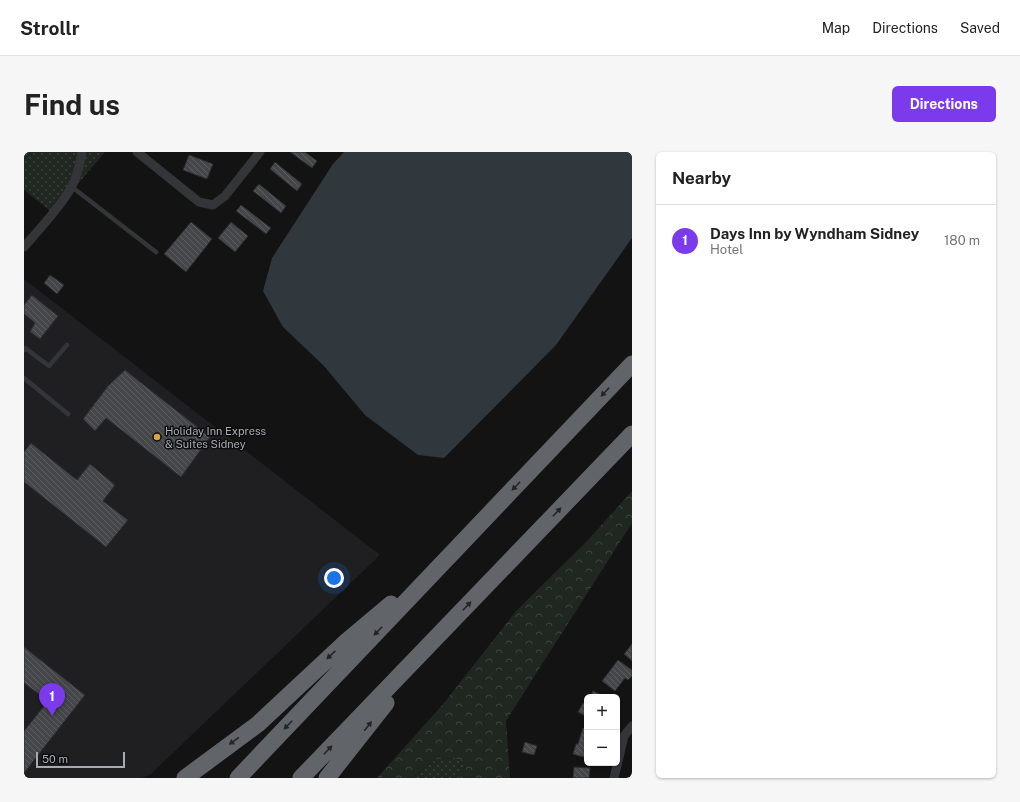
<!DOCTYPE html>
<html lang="en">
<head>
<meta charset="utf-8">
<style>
	body { margin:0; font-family:"Public Sans",sans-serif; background:#f6f6f6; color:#222 }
	.controls { position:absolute; right:12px; bottom:12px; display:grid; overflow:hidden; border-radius:6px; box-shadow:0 1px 3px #0004 }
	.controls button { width:36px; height:36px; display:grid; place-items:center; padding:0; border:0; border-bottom:1px solid #e0e0e0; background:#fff; color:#222; font:20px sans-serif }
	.scale { position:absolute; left:12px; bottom:10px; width:89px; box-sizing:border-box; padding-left:4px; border:2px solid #a6abb3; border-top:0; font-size:11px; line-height:14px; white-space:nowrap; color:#a6abb3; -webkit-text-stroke:3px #0e0e0f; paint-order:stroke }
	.you { position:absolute; left:310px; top:426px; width:14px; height:14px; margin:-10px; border:3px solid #fff; border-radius:50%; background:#1a73e8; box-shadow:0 0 0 6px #1a73e833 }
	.badge { display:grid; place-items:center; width:26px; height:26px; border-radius:50%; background:#7c3aed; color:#fff; font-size:13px; font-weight:700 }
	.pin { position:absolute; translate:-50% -33px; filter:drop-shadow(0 1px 2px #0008) }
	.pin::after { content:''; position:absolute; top:21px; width:14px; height:12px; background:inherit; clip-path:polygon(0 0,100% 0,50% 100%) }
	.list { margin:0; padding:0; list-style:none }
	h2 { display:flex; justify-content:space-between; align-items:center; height:52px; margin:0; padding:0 16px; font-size:17px }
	h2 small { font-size:13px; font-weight:400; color:#767676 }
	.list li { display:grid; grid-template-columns:26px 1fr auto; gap:12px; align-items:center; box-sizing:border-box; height:72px; padding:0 16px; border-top:1px solid #e0e0e0 }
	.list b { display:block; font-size:15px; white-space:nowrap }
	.list p { margin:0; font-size:13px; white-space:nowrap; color:#767676 }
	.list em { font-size:13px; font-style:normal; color:#767676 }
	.map { position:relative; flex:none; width:608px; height:626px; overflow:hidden; border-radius:6px }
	header { display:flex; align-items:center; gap:24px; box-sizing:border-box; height:56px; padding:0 20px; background:#fff; border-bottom:1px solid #e0e0e0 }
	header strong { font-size:19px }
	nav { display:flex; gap:22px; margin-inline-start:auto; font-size:14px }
	.intro { display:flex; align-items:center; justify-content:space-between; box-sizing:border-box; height:96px; padding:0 24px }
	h1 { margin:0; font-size:28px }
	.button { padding:10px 18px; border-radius:6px; background:#7c3aed; color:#fff; font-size:14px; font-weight:700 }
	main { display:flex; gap:24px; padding:0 24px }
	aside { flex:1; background:#fff; border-radius:6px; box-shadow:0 1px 3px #0004 }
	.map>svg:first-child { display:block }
	.built { fill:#1f1f21 }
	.grass { fill:url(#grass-dots) }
	.forest { fill:url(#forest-crowns) }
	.water { fill:#30383d }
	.building { fill:url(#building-back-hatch); stroke:#2d2d30 }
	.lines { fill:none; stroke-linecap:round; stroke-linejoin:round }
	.service { stroke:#343539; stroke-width:4.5 }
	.minor { stroke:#343539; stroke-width:9 }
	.motorway { stroke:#616469; stroke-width:17 }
	.oneway { fill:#232426 }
	.poi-dot { fill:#daa146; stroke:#0e0e0f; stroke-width:1.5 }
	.labels { text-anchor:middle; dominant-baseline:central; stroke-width:3; stroke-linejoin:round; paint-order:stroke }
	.poi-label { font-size:11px; fill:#a6abb3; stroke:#0e0e0f; text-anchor:start }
</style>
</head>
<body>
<header>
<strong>Strollr</strong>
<nav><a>Map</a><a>Directions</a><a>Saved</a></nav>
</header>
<div class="intro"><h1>Find us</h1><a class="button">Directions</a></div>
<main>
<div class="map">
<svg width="608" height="626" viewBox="0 0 608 626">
	<defs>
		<pattern id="grass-dots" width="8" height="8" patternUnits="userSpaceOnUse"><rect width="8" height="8" fill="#202620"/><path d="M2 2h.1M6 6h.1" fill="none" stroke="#3d433e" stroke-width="1.8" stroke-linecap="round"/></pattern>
		<pattern id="forest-crowns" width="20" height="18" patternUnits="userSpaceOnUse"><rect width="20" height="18" fill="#202620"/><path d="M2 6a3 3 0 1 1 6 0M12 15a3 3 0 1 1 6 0" fill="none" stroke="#3d433e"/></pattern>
		<pattern id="building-back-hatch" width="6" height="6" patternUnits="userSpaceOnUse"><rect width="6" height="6" fill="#454649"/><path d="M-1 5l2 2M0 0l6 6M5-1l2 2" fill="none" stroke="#5d5e61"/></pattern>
	</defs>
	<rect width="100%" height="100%" fill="#131314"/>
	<!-- built -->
	<path class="built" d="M0 127 356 403 127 622 118 626H0Z"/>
	<!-- grass -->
	<path class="grass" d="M0 0H81L29 61 0 38Z
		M431 606 441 613 436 626H389L396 619 413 607Z"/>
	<!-- forest -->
	<path class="forest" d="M608 339V371L482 569 486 626H436L441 613 431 606 413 607 396 619 389 626H353L420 551 492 459 563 389Z"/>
	<!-- water -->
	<path class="water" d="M320 0H608V86L532 193 420 306 394 303 341 263 300 214 259 175 239 139 248 106 309 12Z"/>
	<!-- building -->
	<path class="building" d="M266 0H281L293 9 288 16Z
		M165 3 189 12 183 27 159 18Z
		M251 10 278 32 273 39 246 17Z
		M235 32 262 54 257 61 229 39Z
		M217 53 247 76 242 82 212 59Z
		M167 70 188 87 162 120 140 102Z
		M207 70 224 84 211 100 194 86Z
		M26 123 40 133 33 142 20 131Z
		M8 143 34 164 16 187 6 180 11 171 0 162V153Z
		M101 218 186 285 157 325 82 266 71 279 59 267 84 234Z
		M7 291 53 328 66 312 91 333 79 349 104 368 82 395 0 330V300Z
		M608 492V509L600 502Z
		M0 495 61 543 0 621V579L24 549 0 531Z
		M594 508 608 518V524L604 528 601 526 591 539 578 529Z
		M569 539 582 545H566Z
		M563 550V565L554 560 559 551 562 553Z
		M559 576 563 577V606L549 602 552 592H554Z
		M501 590 513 594 510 603 498 600Z
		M550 615 566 616 565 626H549Z"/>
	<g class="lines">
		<!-- service -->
		<path class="service" d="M48 35 132 100
			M0 198 1 196 25 214 43 193
			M0 226 44 262"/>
		<!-- minor -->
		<path class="minor" d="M113 0 175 50 189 53 201 44 236 0
			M0 95C16 76 35 57 47 36 53 25 56 12 58 0
			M590 626 600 584 608 574"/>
		<!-- motorway -->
		<path class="motorway" d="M161 626 234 572 323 489 367 452
			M214 626 608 212
			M277 626 608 282
			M303 626 362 551"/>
	</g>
	<!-- one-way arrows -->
	<defs><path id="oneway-solid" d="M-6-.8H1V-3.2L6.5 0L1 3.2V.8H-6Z"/></defs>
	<g class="oneway">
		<use href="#oneway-solid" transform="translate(581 240) rotate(134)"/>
		<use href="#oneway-solid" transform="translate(492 334) rotate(134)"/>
		<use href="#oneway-solid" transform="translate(533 360) rotate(-46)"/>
		<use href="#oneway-solid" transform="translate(443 454) rotate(-46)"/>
		<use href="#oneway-solid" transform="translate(354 479) rotate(134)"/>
		<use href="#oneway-solid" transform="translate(307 503) rotate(137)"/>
		<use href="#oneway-solid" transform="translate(264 573) rotate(134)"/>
		<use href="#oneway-solid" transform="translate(344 574) rotate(-52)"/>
		<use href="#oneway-solid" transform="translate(210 589) rotate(144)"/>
		<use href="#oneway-solid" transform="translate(304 598) rotate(-46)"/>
	</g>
	<!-- markers -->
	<circle class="poi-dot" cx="133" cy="285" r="4"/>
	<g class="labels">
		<!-- poi labels -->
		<g class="poi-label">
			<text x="141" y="279">Holiday Inn Express<tspan x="141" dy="13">&amp; Suites Sidney</tspan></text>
		</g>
	</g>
</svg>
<div class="controls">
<button>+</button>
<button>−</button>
</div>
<div class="scale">50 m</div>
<div class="you"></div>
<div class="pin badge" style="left:28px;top:564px">1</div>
</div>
<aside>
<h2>Nearby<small></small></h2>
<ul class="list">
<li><span class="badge">1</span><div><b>Days Inn by Wyndham Sidney</b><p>Hotel</p></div><em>180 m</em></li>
</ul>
</aside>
</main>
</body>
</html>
